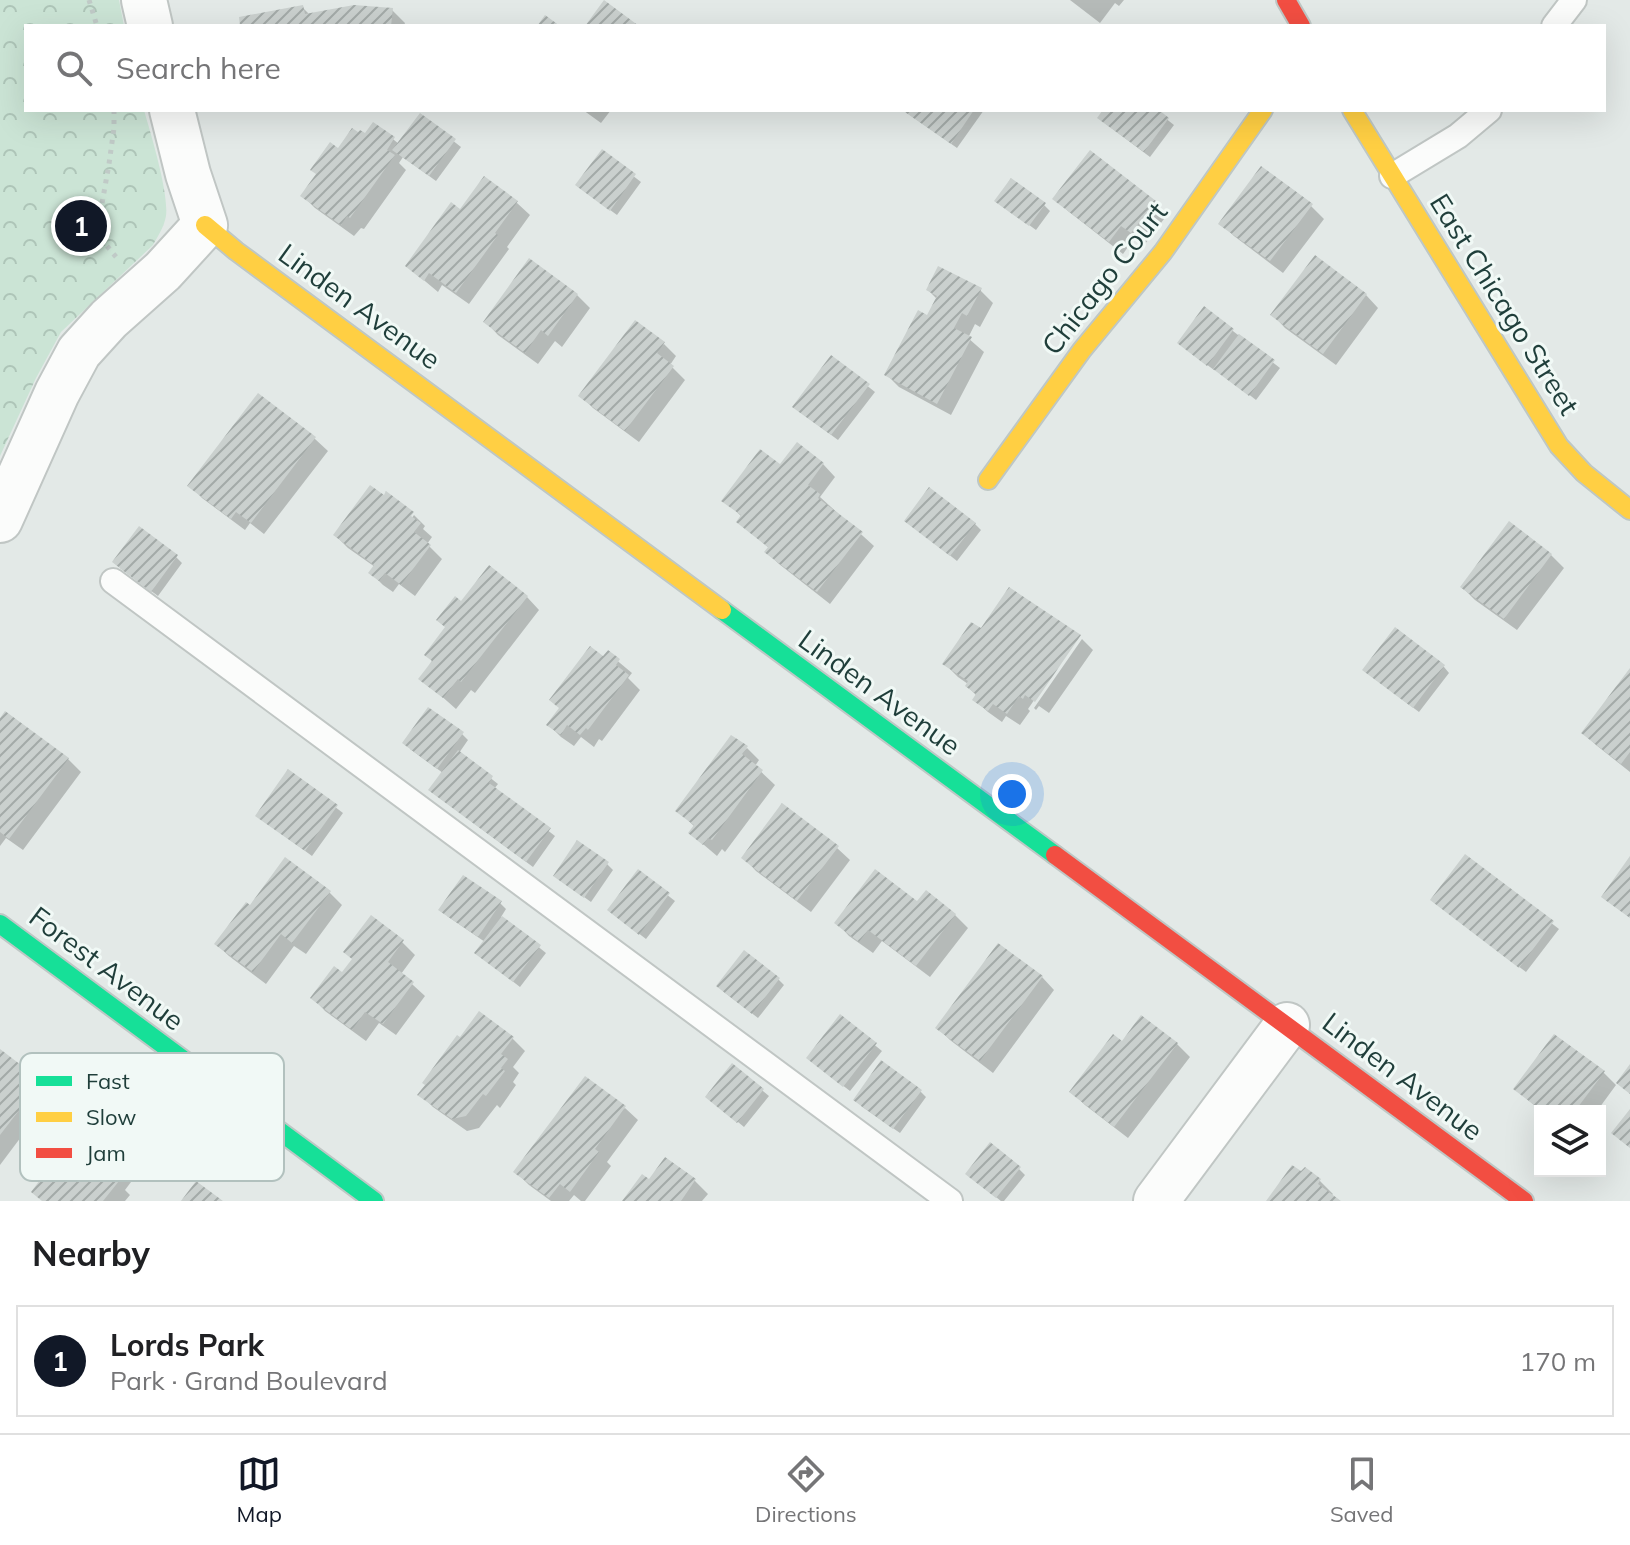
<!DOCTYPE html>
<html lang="en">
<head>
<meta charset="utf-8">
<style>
	body { margin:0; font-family:Mulish,sans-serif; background:#f6f6f6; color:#202124 }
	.controls { position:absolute; right:24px; bottom:24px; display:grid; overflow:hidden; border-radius:0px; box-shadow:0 8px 32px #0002 }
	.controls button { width:72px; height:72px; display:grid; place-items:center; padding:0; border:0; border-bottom:2px solid #e0e0e0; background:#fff; color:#202124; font:40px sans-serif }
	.you { position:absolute; left:1012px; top:794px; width:28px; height:28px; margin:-20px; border:6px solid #fff; border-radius:50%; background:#1a73e8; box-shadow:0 0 0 12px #1a73e833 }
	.badge { display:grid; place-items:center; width:52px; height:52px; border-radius:50%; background:#111827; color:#fff; font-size:26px; font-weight:700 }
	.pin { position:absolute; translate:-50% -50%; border:4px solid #fff; box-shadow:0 2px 8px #0006 }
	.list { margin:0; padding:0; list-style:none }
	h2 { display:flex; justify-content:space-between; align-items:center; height:104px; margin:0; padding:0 32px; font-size:34px }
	h2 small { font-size:26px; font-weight:400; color:#757577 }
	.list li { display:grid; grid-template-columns:52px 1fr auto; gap:24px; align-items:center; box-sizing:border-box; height:112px; margin:0 16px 16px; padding:0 16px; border:2px solid #e0e0e0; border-radius:0px }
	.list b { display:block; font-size:30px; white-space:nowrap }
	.list p { margin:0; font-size:26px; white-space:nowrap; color:#757577 }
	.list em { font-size:26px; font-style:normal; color:#757577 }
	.icon { flex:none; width:44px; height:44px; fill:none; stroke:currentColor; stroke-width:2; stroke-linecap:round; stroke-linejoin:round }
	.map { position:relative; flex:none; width:1630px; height:1201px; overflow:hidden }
	.search { position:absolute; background:#fff; box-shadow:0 8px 32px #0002; left:24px; right:24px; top:24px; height:88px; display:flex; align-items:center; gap:20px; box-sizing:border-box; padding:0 28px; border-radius:0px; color:#757577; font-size:30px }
	.sheet { height:232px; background:#fff }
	nav { display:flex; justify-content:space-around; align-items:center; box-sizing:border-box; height:112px; border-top:2px solid #e0e0e0; background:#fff; font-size:22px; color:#757577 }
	nav a { display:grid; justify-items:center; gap:4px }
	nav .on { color:#111827 }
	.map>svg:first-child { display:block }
	.park { fill:url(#park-crowns) }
	.shadow { fill:#0003 }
	.building { fill:url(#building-hatch) }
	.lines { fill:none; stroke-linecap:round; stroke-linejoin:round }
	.lane-casing { stroke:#c0c6c4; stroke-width:28 }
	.street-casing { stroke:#c0c6c4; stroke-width:48 }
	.fast-casing { stroke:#bec7c5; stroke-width:22 }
	.slow-casing { stroke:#bec7c5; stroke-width:22 }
	.jam-casing { stroke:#bec7c5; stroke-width:22 }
	.path { stroke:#c0cac7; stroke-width:5; stroke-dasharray:4 6; stroke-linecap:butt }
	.lane { stroke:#fbfcfb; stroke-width:24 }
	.street { stroke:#fbfcfb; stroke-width:44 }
	.fast { stroke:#16e098; stroke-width:18 }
	.slow { stroke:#ffcf43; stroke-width:18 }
	.jam { stroke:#f24e42; stroke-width:18 }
	.labels { text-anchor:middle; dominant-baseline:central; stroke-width:6; stroke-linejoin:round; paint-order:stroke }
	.street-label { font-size:28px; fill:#1f3e3a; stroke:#f1f9f6 }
	.key { fill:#f1f9f6; stroke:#b2c1be; stroke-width:2 }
	.key-label { font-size:22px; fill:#1f3e3a }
</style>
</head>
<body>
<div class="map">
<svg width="1630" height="1201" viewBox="0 0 1630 1201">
	<defs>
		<pattern id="park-crowns" width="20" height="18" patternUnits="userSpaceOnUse" patternTransform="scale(2)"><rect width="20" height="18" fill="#cbe4d5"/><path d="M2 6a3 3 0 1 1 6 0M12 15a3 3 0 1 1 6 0" fill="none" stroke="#aec5b8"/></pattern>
		<pattern id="building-hatch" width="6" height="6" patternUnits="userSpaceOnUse" patternTransform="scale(2)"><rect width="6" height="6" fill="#cad0ce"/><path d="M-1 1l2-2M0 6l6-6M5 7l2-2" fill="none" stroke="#a3aaa8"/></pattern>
	</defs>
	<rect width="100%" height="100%" fill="#e3e9e7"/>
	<!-- park -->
	<path class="park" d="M0 0H119L124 26H26V110H144C151 135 169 193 166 216 164 227 158 236 153 245L61 332 36 378 0 456Z"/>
	<!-- shadow -->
	<path class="shadow" d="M1070 0H1124L1119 6 1115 3 1100 23Z
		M302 7 310 15 392 10 405 23 404 26H242Z
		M583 110H611L601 123Z
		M903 110H984L957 148Z
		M1106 110H1155L1174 125 1150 157 1106 124Z
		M420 115 461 147 436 181 403 157 399 163 406 170 364 229 361 228 354 236 315 208 303 196 338 150 366 136 374 124 399 144Z
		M602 152 641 182 617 215 584 191Z
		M1055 199 1154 202 1167 215 1145 244 1135 237 1123 254 1068 211Z
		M517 203 530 215 507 247 509 249 469 304 442 285 438 292 407 266 461 211Z
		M1044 205 1050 211 1036 230 1003 206Z
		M1311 206 1324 219 1283 273 1234 236 1221 223Z
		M928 290H980L993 303 980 327 975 324 968 338 984 352 951 415 899 387 886 374 928 317 937 299Z
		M577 295 590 308 562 347 555 341 538 364 498 335 486 322Z
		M1366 295 1378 308 1336 365 1285 328 1273 315Z
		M1205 309 1280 368 1256 400 1215 368 1214 370 1186 349Z
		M664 344 676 356 670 365 685 380 639 442 593 408 581 396Z
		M831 357 875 392 838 440 800 412Z
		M259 395 315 439 328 451 264 534 250 523 245 530 202 498 190 485Z
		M823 464 835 477 820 497 874 546 830 604 779 564 766 552 769 548 738 522 742 517 724 500 781 467Z
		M414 515 425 526 423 529 432 537 427 544 442 559 415 596 399 584 393 592 383 585 371 573 375 567 348 548 335 535 407 525Z
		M975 524 981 530 957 561 913 526Z
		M1551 555 1564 568 1517 630 1475 600 1462 587Z
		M176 557 182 563 158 596 120 568Z
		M527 597 539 610 475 693 471 690 456 709 421 678 434 662 462 604Z
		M981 631 1078 636 1028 709 1030 711 1020 725 1006 716 1002 722 988 712 975 700 977 696 967 686 968 684 958 677 945 664Z
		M1082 639 1093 650 1049 713 1039 706 1036 710 1034 708Z
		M608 653 632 673 628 678 640 690 602 741 599 739 594 747 581 737 574 746 561 737 549 725Z
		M1444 667 1449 673 1419 712 1371 676Z
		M1630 671V772L1596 745 1583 733Z
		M0 721 68 759 81 772 23 850 6 838 0 846Z
		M462 734 468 740 459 753 498 784 494 789 555 836 533 867 437 796 443 773 410 749Z
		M747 748 759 760 755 766 775 785 725 852 722 849 717 856 690 833 695 827 678 811Z
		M289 772 343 813 312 856 264 821Z
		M837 848 850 860 811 912 756 871 744 858Z
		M1466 857 1559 929 1526 972 1439 906Z
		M607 864 613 870 591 902 562 881Z
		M638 872 675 901 646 939 616 916Z
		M329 892 342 905 306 954 294 946 266 984 229 956 216 944 250 908Z
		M500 903 506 909 501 917 546 953 520 987 482 958 485 942 447 916Z
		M917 904 955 915 968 928 930 977 882 941 873 953 849 936 837 923Z
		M402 942 415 955 401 974 425 996 396 1035 379 1023 366 1041 325 1011 313 998Z
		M1042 977 1054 990 993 1073 950 1040 938 1028Z
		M778 979 784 985 758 1018 724 992Z
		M840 1017 882 1051 850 1091 815 1064Z
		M1142 1018 1177 1044 1190 1057 1128 1138 1085 1105 1072 1092 1122 1043Z
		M512 1038 525 1051 513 1067 519 1073 513 1082 516 1085 500 1108 497 1105 479 1128 467 1131 433 1107 420 1094Z
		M0 1052 37 1079 49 1092 42 1102 45 1105 0 1165Z
		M732 1065 769 1096 744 1127 714 1102Z
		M1603 1072 1616 1085 1597 1111H1541L1515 1089Z
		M920 1091 926 1097 900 1133 861 1106Z
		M625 1108 638 1120 607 1162 611 1166 585 1201H581L574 1195 569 1201H551L529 1185 516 1172Z
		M101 1124 134 1149 146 1162 125 1190 130 1195 125 1201H42L62 1164 80 1152Z
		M665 1159 695 1181 708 1194 702 1201H626L649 1181Z
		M1019 1169 1025 1175 1004 1201H1001L974 1180Z
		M1305 1170 1320 1181 1333 1194 1331 1196 1338 1201H1268Z"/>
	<!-- building -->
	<path class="building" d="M604 0 639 26H585Z
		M303 5 305 14 354 5 393 8 391 26H240L239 17Z
		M545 15 560 26H537Z
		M902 110H974L951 144Z
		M1103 110H1159L1169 118 1144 152 1097 118Z
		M420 113 456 139 429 176 392 150Z
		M373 122 395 137 387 150 395 155 350 218 347 216 341 225 300 196 316 174 310 170 330 142 338 148 352 128 358 132 360 130 365 133Z
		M602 149 636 174 610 211 575 185Z
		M1090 150 1156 201 1131 233 1121 226 1109 242 1052 199Z
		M1261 166 1313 204 1270 261 1218 224Z
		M484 176 518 201 495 233 498 235 456 293 429 273 424 281 405 266 451 202 460 209Z
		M1011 178 1046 203 1029 226 994 201Z
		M1315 255 1367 294 1323 354 1270 315Z
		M529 258 578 294 548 336 541 330 525 353 483 322Z
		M938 266 982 288 967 316 962 313 954 328 972 337 937 404 884 375 918 310 927 315 937 296 926 290Z
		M1204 306 1234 329 1207 366 1177 343Z
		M635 320 665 342 657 353 674 366 625 431 578 396Z
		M1239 334 1275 360 1249 396 1213 369Z
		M831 355 870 384 831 435 792 407Z
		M258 393 316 437 251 523 236 512 231 519 187 486Z
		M797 442 824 463 808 485 820 494 818 498 863 532 817 592 764 552 768 547 736 522 741 515 721 501 760 449 780 464Z
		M370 485 384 495 386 491 414 512 411 516 421 523 414 532 431 545 401 585 385 573 379 581 368 573 374 565 333 535Z
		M929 487 976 523 950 556 904 521Z
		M1509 521 1552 554 1504 619 1460 587Z
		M139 526 178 555 151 592 112 562Z
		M489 565 528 596 461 682 458 679 443 698 418 679 432 661 424 655 445 627 436 620 455 596 461 601Z
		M1009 587 1081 635 1035 702 1025 695 1023 699 1019 696 1007 714 993 704 988 711 972 700 976 694 965 686 968 681 942 664 971 622 981 628Z
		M1395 627 1445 665 1413 708 1362 670Z
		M590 646 603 656 608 650 620 659 616 665 629 675 588 730 586 728 580 735 567 725 561 735 546 725 559 708 549 700Z
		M1630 668V752L1621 764 1581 733Z
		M428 707 464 732 437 769 402 743Z
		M5 711 69 758 9 839 0 832V718Z
		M731 735 748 746 742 754 763 770 712 840 708 838 703 845 688 833 694 825 675 811Z
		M458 750 493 776 489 783 551 828 526 862 428 790Z
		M288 769 338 805 305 851 255 816Z
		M782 803 839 846 797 901 741 858Z
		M577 840 609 862 584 898 553 876Z
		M1465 854 1554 921 1519 968 1430 900Z
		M1630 856V918L1601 897Z
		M285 857 331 891 292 943 281 934 253 972 214 944 246 902 250 905Z
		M638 869 670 893 639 935 607 910Z
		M875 869 917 901 926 890 956 914 916 966 868 930 859 942 834 923Z
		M463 875 502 901 478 937 438 910Z
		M371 915 404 940 388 962 414 982 383 1024 365 1012 352 1030 310 998 334 966 342 972 352 959 343 952Z
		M502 916 541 945 513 982 474 953Z
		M998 943 1043 976 980 1061 935 1028Z
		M744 950 780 978 752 1014 716 986Z
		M479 1011 514 1037 501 1054 508 1059 501 1068 505 1071 486 1096 483 1094 466 1116 452 1119 417 1095 425 1085 422 1083 457 1035 460 1037Z
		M840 1014 877 1043 843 1087 806 1058Z
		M1141 1015 1178 1043 1114 1127 1069 1092 1113 1034 1122 1041Z
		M1554 1034 1605 1071 1575 1111H1542L1513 1089Z
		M0 1049 38 1078 30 1088 34 1091 0 1135Z
		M881 1060 922 1090 893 1129 853 1100Z
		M732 1063 764 1089 737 1123 705 1097Z
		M1630 1064V1094L1616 1083Z
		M585 1076 626 1106 595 1149 599 1152 570 1192 560 1184 549 1198 513 1172Z
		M1630 1109V1148L1611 1133Z
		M101 1121 135 1147 114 1176 119 1181 103 1201H42L31 1192 57 1157 62 1161 74 1145 80 1149Z
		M990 1142 1021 1167 996 1198 965 1174Z
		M665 1157 696 1179 681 1201H622L642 1174 649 1179Z
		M1292 1165 1301 1171 1305 1167 1321 1179 1318 1184 1341 1201H1266Z
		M196 1181 223 1201H181Z"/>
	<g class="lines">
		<defs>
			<path id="lane" d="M1554 26 1574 0
				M1392 176 1458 136 1489 110
				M113 581 950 1201"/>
			<path id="street" d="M144 0 150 26
				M0 520 57 393 79 352 109 319 163 271 205 225 188 174 172 110
				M1156 1201 1287 1025"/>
			<path id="fast" d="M722 610 1055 855
				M0 924 374 1201"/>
			<path id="slow" d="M1352 110 1559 446 1584 473 1630 510
				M205 225 236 251 722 610
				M988 480 1082 350 1163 252 1263 110"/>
			<path id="jam" d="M1286 0 1301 26
				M1055 855 1524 1201"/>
		</defs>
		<!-- lane casing -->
		<use href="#lane" class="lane-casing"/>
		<!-- street casing -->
		<use href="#street" class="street-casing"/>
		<!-- fast casing -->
		<use href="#fast" class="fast-casing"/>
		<!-- slow casing -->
		<use href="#slow" class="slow-casing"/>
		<!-- jam casing -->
		<use href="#jam" class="jam-casing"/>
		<!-- path -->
		<path class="path" d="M89 0 97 26
			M114 110V128L109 164 98 226 101 239 117 258"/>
		<!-- lane -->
		<use href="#lane" class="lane"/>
		<!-- street -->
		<use href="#street" class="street"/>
		<!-- fast -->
		<use href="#fast" class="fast"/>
		<!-- slow -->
		<use href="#slow" class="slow"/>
		<!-- jam -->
		<use href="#jam" class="jam"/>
	</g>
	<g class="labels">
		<!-- street labels -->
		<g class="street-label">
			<text transform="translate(1104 278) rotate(-52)">Chicago Court</text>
			<text transform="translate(1505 304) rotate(58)">East Chicago Street</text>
			<text transform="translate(360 306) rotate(36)">Linden Avenue</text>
			<text transform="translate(880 692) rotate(36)">Linden Avenue</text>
			<text transform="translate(107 968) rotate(37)">Forest Avenue</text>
			<text transform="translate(1403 1076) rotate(37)">Linden Avenue</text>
		</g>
	</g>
	<!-- legend -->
	<rect x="20" y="1053" width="264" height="128" rx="12" class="key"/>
	<rect x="36" y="1076" width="36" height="10" fill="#16e098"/>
	<rect x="36" y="1112" width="36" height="10" fill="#ffcf43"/>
	<rect x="36" y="1148" width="36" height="10" fill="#f24e42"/>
	<g class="key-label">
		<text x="86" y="1089">Fast</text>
		<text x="86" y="1125">Slow</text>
		<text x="86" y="1161">Jam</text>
	</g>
</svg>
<div class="controls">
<button><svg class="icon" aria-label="layers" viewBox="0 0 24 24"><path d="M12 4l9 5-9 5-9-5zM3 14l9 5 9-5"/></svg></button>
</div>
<div class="you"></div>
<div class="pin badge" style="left:81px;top:226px">1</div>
<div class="search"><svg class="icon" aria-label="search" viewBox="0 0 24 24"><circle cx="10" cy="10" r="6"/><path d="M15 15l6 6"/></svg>Search here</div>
</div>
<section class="sheet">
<h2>Nearby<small></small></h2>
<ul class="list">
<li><span class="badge">1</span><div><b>Lords Park</b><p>Park · Grand Boulevard</p></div><em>170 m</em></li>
</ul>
</section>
<nav>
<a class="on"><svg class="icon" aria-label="map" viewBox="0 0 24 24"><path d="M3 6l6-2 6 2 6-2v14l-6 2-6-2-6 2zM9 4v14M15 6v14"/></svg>Map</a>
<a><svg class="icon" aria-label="directions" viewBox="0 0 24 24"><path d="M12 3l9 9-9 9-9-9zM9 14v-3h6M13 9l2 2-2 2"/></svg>Directions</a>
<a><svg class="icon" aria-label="saved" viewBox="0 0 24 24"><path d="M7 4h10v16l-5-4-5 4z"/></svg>Saved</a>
</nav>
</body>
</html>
